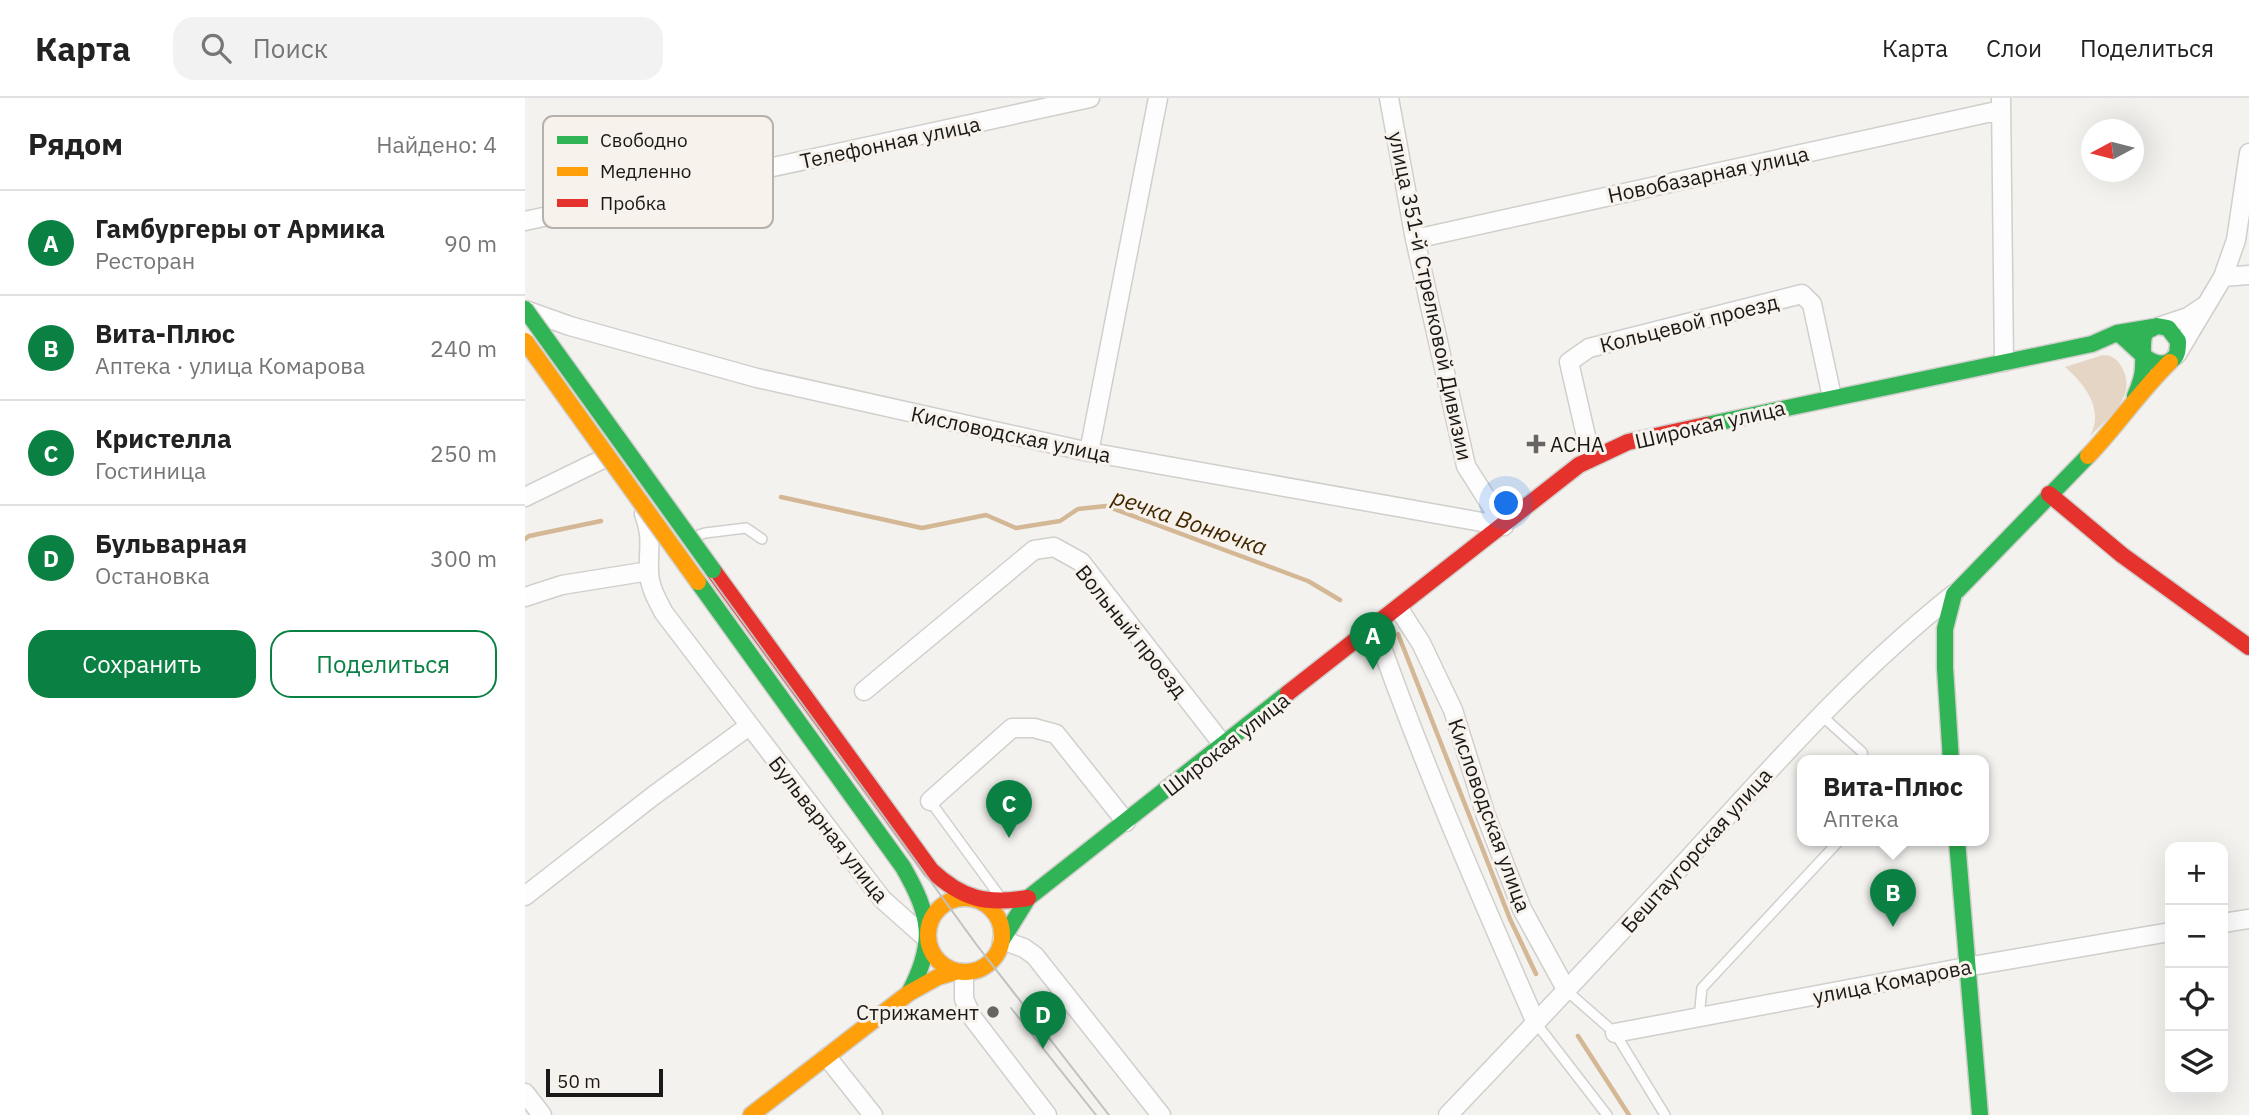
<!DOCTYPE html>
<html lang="ru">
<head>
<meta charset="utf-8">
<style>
	body { margin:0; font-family:"IBM Plex Sans",sans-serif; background:#f2f2f2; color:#222 }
	.controls { position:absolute; right:21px; bottom:21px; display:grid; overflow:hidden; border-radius:14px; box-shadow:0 7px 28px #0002 }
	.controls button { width:63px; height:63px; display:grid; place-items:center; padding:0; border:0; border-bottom:2px solid #e0e0e0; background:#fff; color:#222; font:35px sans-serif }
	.compass { position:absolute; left:1556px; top:21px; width:63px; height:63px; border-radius:50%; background:#fff; box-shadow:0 7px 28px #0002; rotate:263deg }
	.scale { position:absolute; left:21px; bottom:18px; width:117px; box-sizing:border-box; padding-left:7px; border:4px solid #1b1917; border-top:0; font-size:19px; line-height:24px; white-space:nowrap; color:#1b1917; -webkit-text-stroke:5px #f7f2ec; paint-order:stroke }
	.you { position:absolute; left:982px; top:406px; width:24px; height:24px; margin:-18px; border:5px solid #fff; border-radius:50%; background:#1a73e8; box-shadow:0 0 0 10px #1a73e833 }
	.badge { display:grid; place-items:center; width:46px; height:46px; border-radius:50%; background:#0b8043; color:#fff; font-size:23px; font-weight:700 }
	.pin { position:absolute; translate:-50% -58px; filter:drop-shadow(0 2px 4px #0008) }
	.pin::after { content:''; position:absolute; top:37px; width:24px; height:21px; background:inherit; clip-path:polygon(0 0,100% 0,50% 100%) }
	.popup { position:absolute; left:1272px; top:657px; width:192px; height:91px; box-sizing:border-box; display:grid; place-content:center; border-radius:14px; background:#fff; filter:drop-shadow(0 2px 5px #0005); font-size:23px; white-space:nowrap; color:#767676 }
	.popup b { font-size:26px; color:#222 }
	.popup::after { content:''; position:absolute; left:50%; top:100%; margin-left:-14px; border:14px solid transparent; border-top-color:#fff }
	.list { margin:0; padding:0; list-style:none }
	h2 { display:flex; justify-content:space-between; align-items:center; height:91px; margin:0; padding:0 28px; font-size:30px }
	h2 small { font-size:23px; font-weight:400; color:#767676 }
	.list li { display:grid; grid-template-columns:46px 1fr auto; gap:21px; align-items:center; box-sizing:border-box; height:105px; padding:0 28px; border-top:2px solid #e0e0e0 }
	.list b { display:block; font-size:26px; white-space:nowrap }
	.list p { margin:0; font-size:23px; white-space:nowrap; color:#767676 }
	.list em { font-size:23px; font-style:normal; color:#767676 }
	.actions { display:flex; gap:14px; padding:21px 28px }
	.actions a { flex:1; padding:16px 0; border:2px solid #0b8043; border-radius:21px; text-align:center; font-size:24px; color:#0b8043 }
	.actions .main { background:#0b8043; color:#fff }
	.icon { flex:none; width:38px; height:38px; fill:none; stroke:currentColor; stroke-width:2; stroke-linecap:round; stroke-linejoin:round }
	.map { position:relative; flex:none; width:1724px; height:1017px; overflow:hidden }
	header { display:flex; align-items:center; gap:42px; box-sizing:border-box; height:98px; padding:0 35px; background:#fff; border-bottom:2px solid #e0e0e0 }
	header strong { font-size:33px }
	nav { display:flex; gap:38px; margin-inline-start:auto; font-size:24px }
	.search { width:490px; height:63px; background:#f2f2f2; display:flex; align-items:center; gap:18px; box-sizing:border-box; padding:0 24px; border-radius:21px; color:#767676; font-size:26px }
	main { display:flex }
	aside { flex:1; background:#fff }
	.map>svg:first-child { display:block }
	.green { fill:#e5d5c4 }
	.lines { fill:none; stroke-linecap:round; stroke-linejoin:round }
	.stream { stroke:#d4b795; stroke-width:4.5 }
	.lane-casing { stroke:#d1cfcc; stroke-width:12 }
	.street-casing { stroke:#d1cfcc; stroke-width:21 }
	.fast-casing { stroke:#d1cfcc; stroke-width:19 }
	.slow-casing { stroke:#d1cfcc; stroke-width:19 }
	.jam-casing { stroke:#d1cfcc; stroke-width:19 }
	.lane { stroke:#fdfdfd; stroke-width:9 }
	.street { stroke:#fdfdfd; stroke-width:18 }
	.fast { stroke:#30b455; stroke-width:16 }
	.slow { stroke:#ff9f0a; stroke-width:16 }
	.jam { stroke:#e5322d; stroke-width:16 }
	.tram { stroke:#c1c1c0; stroke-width:2 }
	.fast-bridge-casing { stroke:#d1cfcc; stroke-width:19; stroke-linecap:butt }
	.slow-bridge-casing { stroke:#d1cfcc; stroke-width:19; stroke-linecap:butt }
	.fast-bridge { stroke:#30b455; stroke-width:16 }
	.slow-bridge { stroke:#ff9f0a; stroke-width:16 }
	.poi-dot { fill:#676563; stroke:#f7f2ec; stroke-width:2.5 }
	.labels { text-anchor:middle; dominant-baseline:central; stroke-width:6; stroke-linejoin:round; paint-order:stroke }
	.street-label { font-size:21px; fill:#1b1917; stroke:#f7f2ec }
	.poi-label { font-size:21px; fill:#1b1917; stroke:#f7f2ec; text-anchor:start }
	.water-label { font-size:23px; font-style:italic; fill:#422700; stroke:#f7f2ec }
	.key { fill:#f7f2ec; stroke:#b5b1ac; stroke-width:2 }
	.key-label { font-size:19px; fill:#1b1917 }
</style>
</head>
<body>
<header>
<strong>Карта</strong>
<div class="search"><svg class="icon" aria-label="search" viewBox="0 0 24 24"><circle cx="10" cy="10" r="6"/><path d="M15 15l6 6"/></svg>Поиск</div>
<nav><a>Карта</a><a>Слои</a><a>Поделиться</a></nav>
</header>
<main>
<aside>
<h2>Рядом<small>Найдено: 4</small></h2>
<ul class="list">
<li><span class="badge">A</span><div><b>Гамбургеры от Армика</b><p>Ресторан</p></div><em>90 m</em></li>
<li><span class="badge">B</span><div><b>Вита-Плюс</b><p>Аптека · улица Комарова</p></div><em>240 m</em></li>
<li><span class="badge">C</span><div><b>Кристелла</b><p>Гостиница</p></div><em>250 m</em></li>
<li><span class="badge">D</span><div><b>Бульварная</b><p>Остановка</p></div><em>300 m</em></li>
</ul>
<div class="actions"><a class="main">Сохранить</a><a>Поделиться</a></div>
</aside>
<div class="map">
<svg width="1724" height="1017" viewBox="0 0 1724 1017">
	<rect width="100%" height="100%" fill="#f4f2ef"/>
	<!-- green -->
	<path class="green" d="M1578 257C1587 257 1592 261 1596 268 1614 297 1584 320 1565 338 1580 312 1559 285 1540 269Z"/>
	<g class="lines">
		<!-- stream -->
		<path class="stream" d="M256 399 397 430 461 417 491 430 535 423 553 411 581 408 783 483 815 502
			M0 441 4 438 76 423
			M873 536 985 821 1011 876
			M1053 938 1104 1017"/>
		<defs>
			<path id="lane" d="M168 439 180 435 221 430 237 441
				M1297 618 1337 654 1339 663
				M405 703 476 800
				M1042 893 1090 935 1140 1017
				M1174 920 1177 890 1314 743
				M1011 925 1082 1017"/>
			<path id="street" d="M864 0 890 141 941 368 979 428
				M1476 0 1479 264
				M0 123 565 0
				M890 141 1476 12
				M1698 179 1724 177
				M0 212 45 228 232 280 564 354 979 428
				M1636 228 1663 219 1681 207
				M1652 256 1698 179 1711 142 1724 55
				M564 354 633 0
				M1066 360 1044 264 1064 250 1277 196 1287 206 1307 299
				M0 399 80 360
				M119 416C128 440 123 449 124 473 124 488 132 502 139 515L357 801 402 841
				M0 499 37 487 124 473
				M874 511 896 545 928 612 961 718 997 811 1042 893
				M850 530C897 664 954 795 1011 925
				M339 593 509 452 529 449 556 464 699 648
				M405 703 487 630H509L531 636 601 724
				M0 798 128 698 224 628
				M1698 825 1724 821
				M477 842 499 850 510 858 636 1017
				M439 875V901L447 919 522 1017
				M1090 935 1441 869 1645 834
				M302 959 348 1017
				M0 995 17 1017
				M923 1017C1007 929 1091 840 1173 750 1254 661 1335 570 1429 496"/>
			<path id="fast" d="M1592 235C1607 243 1626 275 1645 263 1653 259 1653 251 1653 243L1643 230 1632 228 1620 234C1616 246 1619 257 1618 269 1618 279 1614 289 1610 298
				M1181 327 1567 246 1592 235 1628 229
				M173 484 378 769C406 818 411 844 384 895
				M1426 663 1420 570V531L1429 496 1563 358
				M1432 743 1455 1017
				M477 842 503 800 763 595"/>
			<path id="slow" d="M1563 358C1592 328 1615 293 1645 264
				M403 837a37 37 0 1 1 74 0a37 37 0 1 1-74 0Z
				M226 1017 384 895 413 879 430 874"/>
			<path id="jam" d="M1524 396 1597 457 1724 549
				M188 472 406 772C437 801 461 807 503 800
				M763 595 1054 367 1103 344 1181 327"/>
		</defs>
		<!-- lane casing -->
		<use href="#lane" class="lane-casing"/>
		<!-- street casing -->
		<use href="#street" class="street-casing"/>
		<!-- fast casing -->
		<use href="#fast" class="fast-casing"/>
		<!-- slow casing -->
		<use href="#slow" class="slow-casing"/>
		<!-- jam casing -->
		<use href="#jam" class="jam-casing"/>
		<!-- lane -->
		<use href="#lane" class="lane"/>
		<!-- street -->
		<use href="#street" class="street"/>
		<!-- fast -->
		<use href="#fast" class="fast"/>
		<!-- slow -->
		<use href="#slow" class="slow"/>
		<!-- jam -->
		<use href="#jam" class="jam"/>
		<!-- tram -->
		<path class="tram" d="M0 223 451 846 584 1017
			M486 910 571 1017"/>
		<defs>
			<path id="fast-bridge" d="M0 211 188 472"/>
			<path id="slow-bridge" d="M0 243 173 484"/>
		</defs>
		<!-- fast-bridge casing -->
		<use href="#fast-bridge" class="fast-bridge-casing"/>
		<!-- slow-bridge casing -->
		<use href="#slow-bridge" class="slow-bridge-casing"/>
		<!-- fast-bridge -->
		<use href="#fast-bridge" class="fast-bridge"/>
		<!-- slow-bridge -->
		<use href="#slow-bridge" class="slow-bridge"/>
	</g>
	<!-- markers -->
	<g class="poi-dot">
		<path d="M1007.5 335.5h7v7h7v7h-7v7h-7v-7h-7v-7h7z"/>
		<circle cx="468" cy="914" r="7"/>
	</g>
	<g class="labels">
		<!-- street labels -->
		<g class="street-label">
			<text transform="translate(365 44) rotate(-12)">Телефонная улица</text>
			<text transform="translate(1183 76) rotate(-12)">Новобазарная улица</text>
			<text transform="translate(906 198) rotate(78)">улица 351-й Стрелковой Дивизии</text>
			<text transform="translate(1164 225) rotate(-14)">Кольцевой проезд</text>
			<text transform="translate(1185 326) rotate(-13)">Широкая улица</text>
			<text transform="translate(486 336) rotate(12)">Кисловодская улица</text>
			<text transform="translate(607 533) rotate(51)">Вольный проезд</text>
			<text transform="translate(701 646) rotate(-38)">Широкая улица</text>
			<text transform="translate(965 717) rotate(70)">Кисловодская улица</text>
			<text transform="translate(304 731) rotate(52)">Бульварная улица</text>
			<text transform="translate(1171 752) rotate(-48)">Бештаугорская улица</text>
			<text transform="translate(1367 883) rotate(-11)">улица Комарова</text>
		</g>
		<!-- poi labels -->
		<g class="poi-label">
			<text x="1025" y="346">АСНА</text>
			<text x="454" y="914" text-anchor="end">Стрижамент</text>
		</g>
		<!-- water labels -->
		<g class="water-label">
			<text transform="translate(665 423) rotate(19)">речка Вонючка</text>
		</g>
	</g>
	<!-- legend -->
	<rect x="18" y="18" width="230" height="112" rx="10" class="key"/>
	<rect x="32" y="38" width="31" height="8" fill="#30b455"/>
	<rect x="32" y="69" width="31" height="9" fill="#ff9f0a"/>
	<rect x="32" y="101" width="31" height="8" fill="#e5322d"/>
	<g class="key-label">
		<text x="75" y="49">Свободно</text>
		<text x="75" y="80">Медленно</text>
		<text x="75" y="112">Пробка</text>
	</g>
</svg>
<div class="controls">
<button>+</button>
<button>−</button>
<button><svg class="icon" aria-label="locate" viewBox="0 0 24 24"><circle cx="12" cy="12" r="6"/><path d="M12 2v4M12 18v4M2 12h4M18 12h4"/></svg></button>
<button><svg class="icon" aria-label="layers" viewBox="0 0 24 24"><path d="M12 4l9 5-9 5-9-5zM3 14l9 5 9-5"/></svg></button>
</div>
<svg class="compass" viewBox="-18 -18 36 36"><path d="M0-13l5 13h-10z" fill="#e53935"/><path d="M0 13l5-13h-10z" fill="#767676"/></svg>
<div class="scale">50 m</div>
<div class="you"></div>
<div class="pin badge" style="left:848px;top:572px">A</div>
<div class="pin badge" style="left:1368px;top:829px">B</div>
<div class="popup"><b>Вита-Плюс</b>Аптека</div>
<div class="pin badge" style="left:484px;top:740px">C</div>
<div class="pin badge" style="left:518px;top:951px">D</div>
</div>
</main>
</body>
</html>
